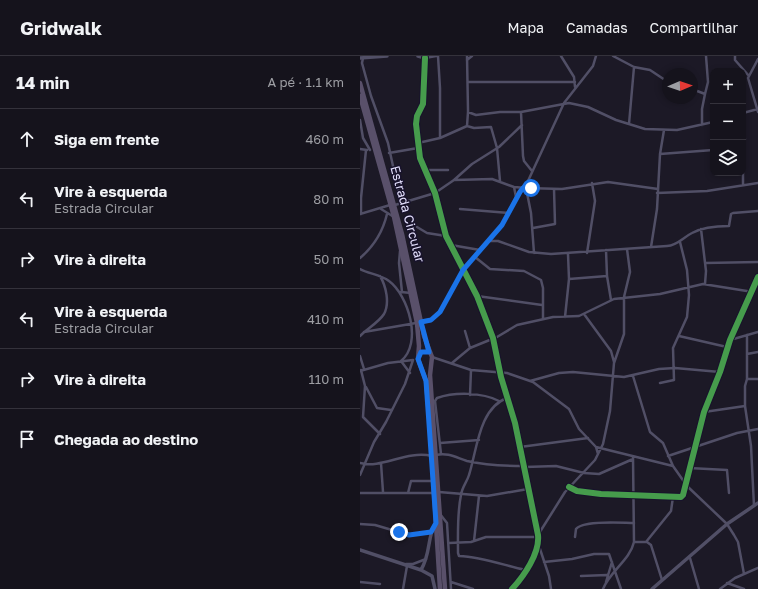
<!DOCTYPE html>
<html lang="pt">
<head>
<meta charset="utf-8">
<style>
	body { margin:0; font-family:"Golos Text",sans-serif; background:#1e1c25; color:#f1f3f6 }
	.controls { position:absolute; right:12px; top:12px; display:grid; overflow:hidden; border-radius:8px; box-shadow:0 2px 6px #0003 }
	.controls button { width:36px; height:36px; display:grid; place-items:center; padding:0; border:0; border-bottom:1px solid #34323b; background:#15131c; color:#f1f3f6; font:20px sans-serif }
	.compass { position:absolute; left:302px; top:12px; width:36px; height:36px; border-radius:50%; background:#15131c; box-shadow:0 2px 6px #0003; rotate:88deg }
	.stop { position:absolute; width:12px; height:12px; margin:-9px; border:3px solid #1a73e8; border-radius:50%; background:#fff }
	.stop.end { background:#1a73e8; border-color:#fff; box-shadow:0 1px 4px #0008 }
	.list { margin:0; padding:0; list-style:none }
	h2 { display:flex; justify-content:space-between; align-items:center; height:52px; margin:0; padding:0 16px; font-size:17px }
	h2 small { font-size:13px; font-weight:400; color:#9d9ea3 }
	.list li { display:grid; grid-template-columns:26px 1fr auto; gap:12px; align-items:center; box-sizing:border-box; height:60px; padding:0 16px; border-top:1px solid #34323b }
	.list b { display:block; font-size:15px; white-space:nowrap }
	.list p { margin:0; font-size:13px; white-space:nowrap; color:#9d9ea3 }
	.list em { font-size:13px; font-style:normal; color:#9d9ea3 }
	.icon { flex:none; width:22px; height:22px; fill:none; stroke:currentColor; stroke-width:2; stroke-linecap:round; stroke-linejoin:round }
	.map { position:relative; flex:none; width:398px; height:533px; overflow:hidden }
	header { display:flex; align-items:center; gap:24px; box-sizing:border-box; height:56px; padding:0 20px; background:#15131c; border-bottom:1px solid #34323b }
	header strong { font-size:19px }
	nav { display:flex; gap:22px; margin-inline-start:auto; font-size:14px }
	main { display:flex }
	aside { flex:1; background:#15131c }
	.map>svg:first-child { display:block }
	.lines { fill:none; stroke-linecap:round; stroke-linejoin:round }
	.minor { stroke:#514f66; stroke-width:2.5 }
	.tertiary { stroke:#514f66; stroke-width:3.5 }
	.primary { stroke:#59506a; stroke-width:4.5 }
	.cycleway-casing { stroke:#18132c; stroke-width:8 }
	.cycleway { stroke:#469c4c; stroke-width:6 }
	.route { stroke:#1a73e8; stroke-width:5 }
	.labels { text-anchor:middle; dominant-baseline:central; stroke-width:3; stroke-linejoin:round; paint-order:stroke }
	.street-label { font-size:13px; fill:#e4e0fd; stroke:#18132c }
</style>
</head>
<body>
<header>
<strong>Gridwalk</strong>
<nav><a>Mapa</a><a>Camadas</a><a>Compartilhar</a></nav>
</header>
<main>
<aside>
<h2>14 min<small>A pé · 1.1 km</small></h2>
<ul class="list">
<li><svg class="icon" aria-label="ahead" viewBox="0 0 24 24"><path d="M12 20V5M6 11l6-6 6 6"/></svg><div><b>Siga em frente</b></div><em>460 m</em></li>
<li><svg class="icon" aria-label="left" viewBox="0 0 24 24"><path d="M17 20v-9H6M10 6l-5 5 5 5"/></svg><div><b>Vire à esquerda</b><p>Estrada Circular</p></div><em>80 m</em></li>
<li><svg class="icon" aria-label="right" viewBox="0 0 24 24"><path d="M7 20v-9h11M14 6l5 5-5 5"/></svg><div><b>Vire à direita</b></div><em>50 m</em></li>
<li><svg class="icon" aria-label="left" viewBox="0 0 24 24"><path d="M17 20v-9H6M10 6l-5 5 5 5"/></svg><div><b>Vire à esquerda</b><p>Estrada Circular</p></div><em>410 m</em></li>
<li><svg class="icon" aria-label="right" viewBox="0 0 24 24"><path d="M7 20v-9h11M14 6l5 5-5 5"/></svg><div><b>Vire à direita</b></div><em>110 m</em></li>
<li><svg class="icon" aria-label="arrive" viewBox="0 0 24 24"><path d="M6 21V4h12l-3 4 3 4H6"/></svg><div><b>Chegada ao destino</b></div></li>
</ul>
</aside>
<div class="map">
<svg width="398" height="533" viewBox="0 0 398 533">
	<rect width="100%" height="100%" fill="#1c1926"/>
	<g class="lines">
		<!-- minor -->
		<path class="minor" d="M78 0 80 32V82
			M107 0 108 54V56L116 59 140 56H161L209 47 228 51 256 64 285 73 317 74 353 66
			M201 0 214 21 215 31
			M253 0 274 11 269 68
			M375 0V4L389 20
			M3 2 2 7 11 40 28 87 41 147
			M65 2 76 0
			M398 3 388 22 398 56
			M107 4 112 0
			M274 11 290 14 308 26
			M108 26H215
			M332 33 345 38 342 53V69
			M345 38 348 26 346 0
			M161 56 163 100 164 105 172 115
			M383 57 398 53
			M0 64 3 82 10 94
			M107 70 108 56
			M383 83H385
			M58 87 80 82 107 70 114 72 131 71 137 92 140 125
			M0 93 7 94
			M29 97 58 92
			M300 98 353 94
			M65 114H88
			M383 117V129
			M94 124 132 123 154 131 166 132 202 133 248 126 298 133
			M154 131 156 141
			M166 132 171 157 174 197
			M297 137 347 135 398 127
			M35 149 75 137 94 124 112 108 139 91 162 69
			M21 153 34 161
			M100 153 149 157
			M0 158 30 149
			M1 158V142L6 94
			M57 171 67 177 86 180
			M173 172 195 168 194 133
			M341 173 346 215 345 228
			M130 185H138L169 196 191 198 307 190C318 189 322 182 332 177 343 171 357 170 369 170L371 158 373 157 398 155
			M91 189 120 194
			M291 191 297 153 300 98 304 74
			M246 194 247 220 251 244
			M40 195 39 207 42 236
			M227 197 235 145 232 127
			M115 201 130 213 164 215 181 224 183 232V263
			M0 202C13 191 23 175 27 158
			M345 207 398 206
			M0 213C9 218 20 218 29 225 48 239 63 287 41 305L50 317
			M209 223 247 220
			M41 236 51 237
			M117 240 182 249
			M224 258 251 295 254 306
			M205 261 209 223 208 198
			M61 266 71 264 80 257 103 214 142 169 159 135 168 125 204 47 233 10 236 0
			M105 275 110 292
			M4 276 56 267
			M387 279V323
			M0 280C7 273 19 266 24 258 30 247 26 230 20 220
			M319 280 367 291
			M370 284 398 276
			M387 298 398 296
			M0 300 4 313
			M72 301 111 314 147 317 173 326 209 353 219 373 236 391 313 410
			M92 307 110 292 137 281 157 269 193 261 219 260 254 243 300 238 343 228 393 236
			M1 314 5 330 3 361 20 378
			M0 315 28 307 53 304
			M273 320 290 376 303 387 313 410 327 430 367 468 374 479 378 486 384 518
			M170 325 199 317 213 316 264 321 299 313 315 312 360 316
			M300 327 314 324 313 292 327 261 329 239 327 214 320 186
			M6 331 17 352 31 354
			M110 339 111 314
			M147 342C119 352 117 394 109 419 107 426 102 431 101 439 97 458 98 478 98 497L99 500C122 501 143 509 165 514
			M344 356 385 350
			M80 387 119 384
			M160 391 228 382
			M81 398 75 345 77 342C94 336 122 336 139 345
			M238 398 243 388 250 355 254 307 264 278V241L270 216 267 193
			M76 399C88 396 97 402 107 405 125 409 146 410 164 410
			M308 400 377 377 398 373
			M0 407C22 413 46 394 72 400
			M21 407 23 436
			M165 411 196 410 224 417 239 418 273 403
			M329 412 367 414 369 437
			M0 419 14 386 26 366 45 328 53 304
			M209 431 217 435 241 438 321 441 323 439 344 356 360 316 370 284 398 221
			M79 436 127 440 168 433
			M0 437H74
			M48 437 51 425H74
			M394 450 391 390 385 350V330L387 323H398
			M80 458 87 467 91 533
			M0 468 15 469 49 479 71 476
			M178 479 205 436 235 404 238 398 236 391
			M215 481 216 473C223 464 262 467 274 467
			M114 485 119 440
			M274 486H287L291 489 302 524
			M286 486 311 455 313 441
			M89 487 111 486 126 481H178
			M179 490 189 520 191 533
			M330 502 339 533
			M184 506 212 503 234 498H249L261 533
			M46 508H53L66 503
			M221 520 247 519
			M0 526 20 528
			M91 526 113 533
			M246 526 252 506
			M367 527 384 533
			M43 533 47 510
			M243 533C250 515 270 504 274 486L273 401
			M360 533 375 522 398 512"/>
		<!-- tertiary -->
		<path class="tertiary" d="M58 0 65 2 63 48 57 60 56 68 60 102 75 137 86 180 117 240 133 282 141 321 155 367 178 479C180 497 164 520 152 533
			M0 2 27 0
			M0 494 61 514C71 497 67 482 75 468
			M61 514 72 520 75 533
			M292 533 367 468 398 447"/>
		<!-- primary -->
		<path class="primary" d="M0 27 42 178 64 280 72 301 70 319 85 533
			M0 40 34 161 57 267 59 290 58 303 66 325 70 371 80 533"/>
		<defs>
			<path id="cycleway" d="M65 2 63 48 57 60 56 68 60 102 75 137 86 180 117 240 133 282 141 321 155 367 178 479C180 497 164 520 152 533
				M209 431 217 435 241 438 321 441 323 439 344 356 360 316 370 284 398 221"/>
		</defs>
		<!-- cycleway casing -->
		<use href="#cycleway" class="cycleway-casing"/>
		<!-- cycleway -->
		<use href="#cycleway" class="cycleway"/>
	</g>
	<g class="lines">
		<!-- route -->
		<path class="route" d="M39 476 49 479 71 476 76 467 66 325 58 303 61 296H69L61 266 71 264 80 256 103 214 142 169 160 136 163 132H171"/>
	</g>
	<g class="labels">
		<!-- street labels -->
		<g class="street-label">
			<text transform="translate(48 158) rotate(75)">Estrada Circular</text>
		</g>
	</g>
</svg>
<div class="controls">
<button>+</button>
<button>−</button>
<button><svg class="icon" aria-label="layers" viewBox="0 0 24 24"><path d="M12 4l9 5-9 5-9-5zM3 14l9 5 9-5"/></svg></button>
</div>
<svg class="compass" viewBox="-18 -18 36 36"><path d="M0-13l5 13h-10z" fill="#e53935"/><path d="M0 13l5-13h-10z" fill="#9d9ea3"/></svg>
<div class="stop" style="left:171px;top:132px"></div>
<div class="stop end" style="left:39px;top:476px"></div>
</div>
</main>
</body>
</html>
